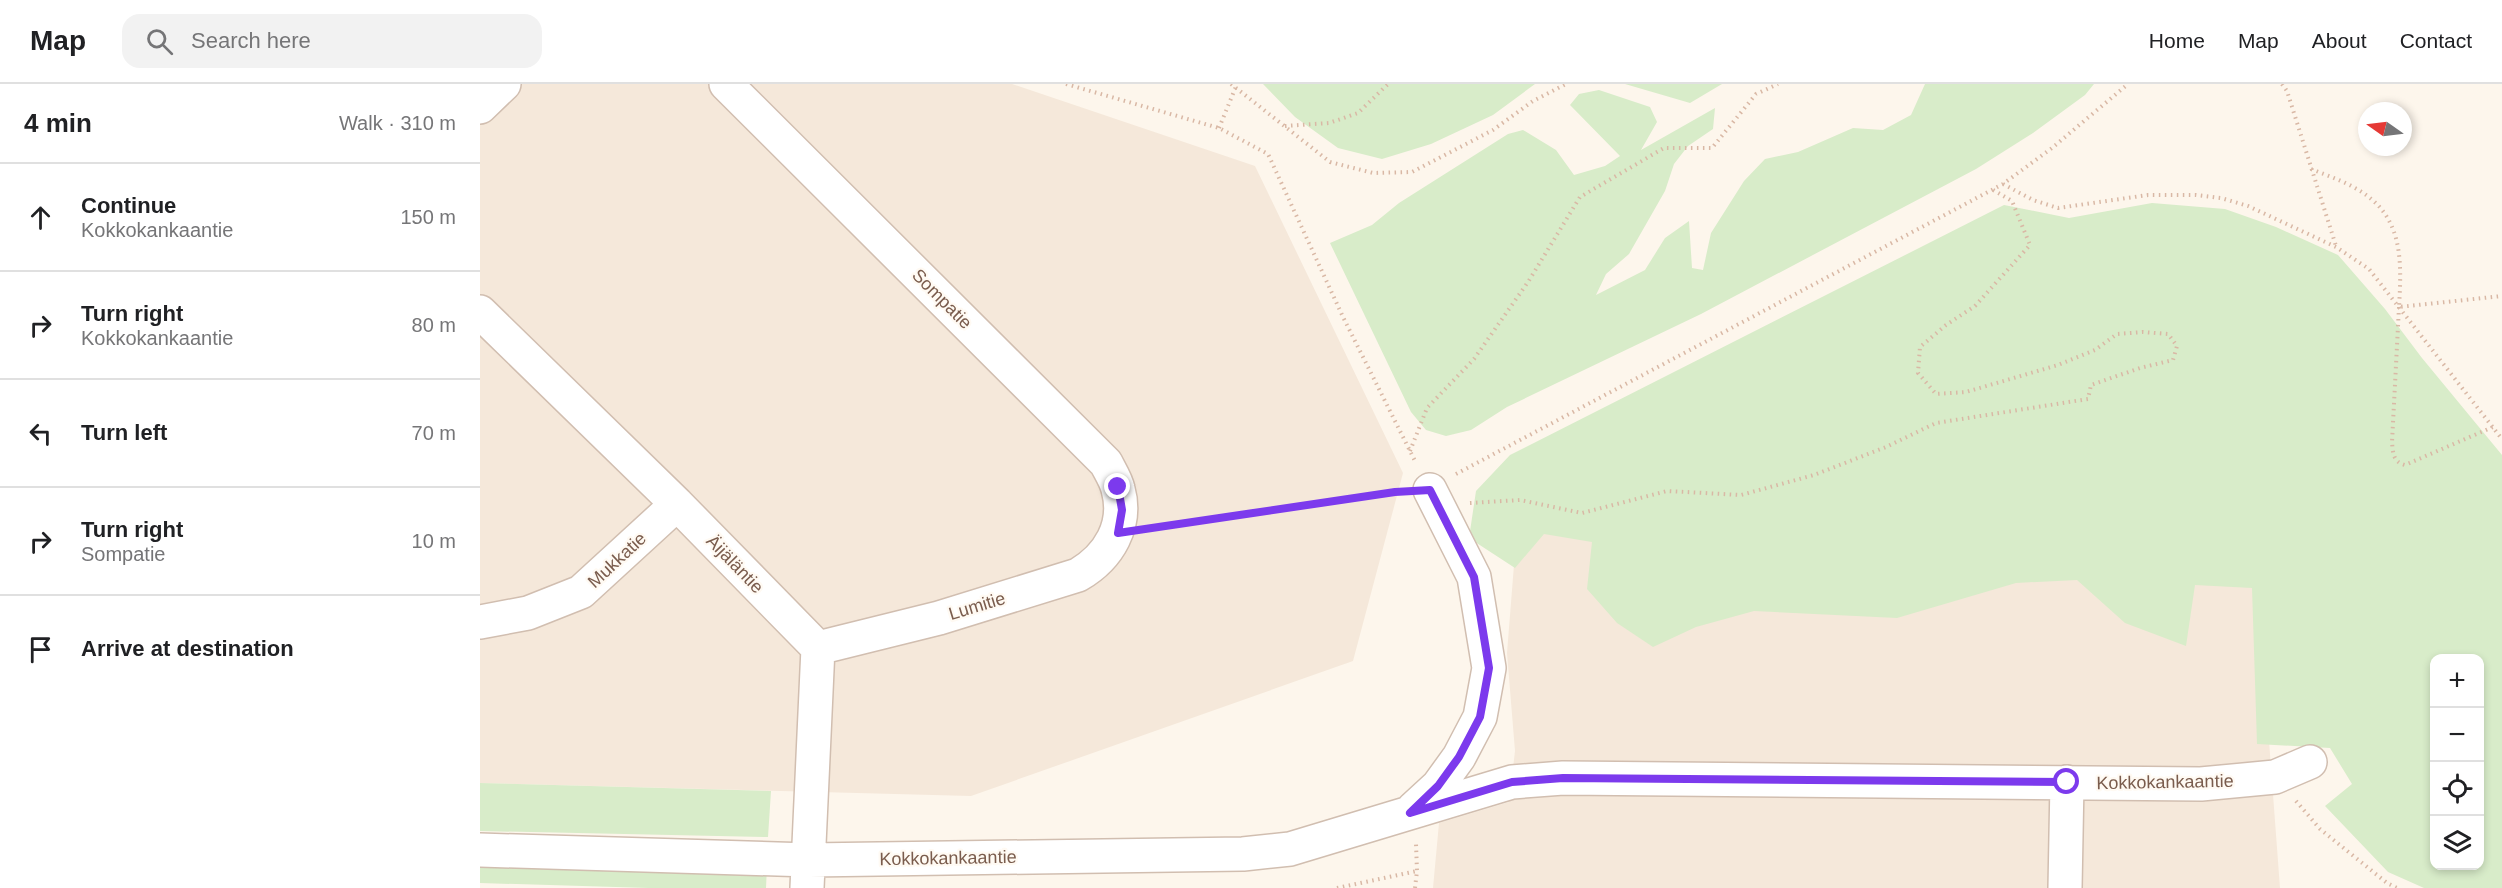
<!DOCTYPE html>
<html lang="en">
<head>
<meta charset="utf-8">
<style>
	body { margin:0; font-family:Arial,sans-serif; background:#f2f2f2; color:#202124 }
	.controls { position:absolute; right:18px; bottom:18px; display:grid; overflow:hidden; border-radius:12px; box-shadow:0 3px 9px #0003 }
	.controls button { width:54px; height:54px; display:grid; place-items:center; padding:0; border:0; border-bottom:2px solid #e0e0e0; background:#fff; color:#202124; font:30px sans-serif }
	.compass { position:absolute; left:1878px; top:18px; width:54px; height:54px; border-radius:50%; background:#fff; box-shadow:0 3px 9px #0003; rotate:284deg }
	.stop { position:absolute; width:18px; height:18px; margin:-14px; border:4px solid #7c3aed; border-radius:50%; background:#fff }
	.stop.end { background:#7c3aed; border-color:#fff; box-shadow:0 2px 6px #0008 }
	.list { margin:0; padding:0; list-style:none }
	h2 { display:flex; justify-content:space-between; align-items:center; height:78px; margin:0; padding:0 24px; font-size:26px }
	h2 small { font-size:20px; font-weight:400; color:#757577 }
	.list li { display:grid; grid-template-columns:39px 1fr auto; gap:18px; align-items:center; box-sizing:border-box; height:108px; padding:0 24px; border-top:2px solid #e0e0e0 }
	.list b { display:block; font-size:22px; white-space:nowrap }
	.list p { margin:0; font-size:20px; white-space:nowrap; color:#757577 }
	.list em { font-size:20px; font-style:normal; color:#757577 }
	.icon { flex:none; width:33px; height:33px; fill:none; stroke:currentColor; stroke-width:2; stroke-linecap:round; stroke-linejoin:round }
	.map { position:relative; flex:none; width:2022px; height:804px; overflow:hidden }
	header { display:flex; align-items:center; gap:36px; box-sizing:border-box; height:84px; padding:0 30px; background:#fff; border-bottom:2px solid #e0e0e0 }
	header strong { font-size:28px }
	nav { display:flex; gap:33px; margin-inline-start:auto; font-size:21px }
	.search { width:420px; height:54px; background:#f2f2f2; display:flex; align-items:center; gap:15px; box-sizing:border-box; padding:0 21px; border-radius:18px; color:#757577; font-size:22px }
	main { display:flex }
	aside { flex:1; background:#fff }
	.map>svg:first-child { display:block }
	.residential { fill:#f5e8da }
	.green { fill:#d8ecc9; fill-rule:evenodd }
	.lines { fill:none; stroke-linecap:round; stroke-linejoin:round }
	.minor-casing { stroke:#d1beb0; stroke-width:36 }
	.path { stroke:#d9b8a5; stroke-width:4; stroke-dasharray:1.5 4.5; stroke-linecap:butt }
	.minor { stroke:#fff; stroke-width:33 }
	.route { stroke:#7c3aed; stroke-width:8 }
	.labels { text-anchor:middle; dominant-baseline:central; stroke-width:4.5; stroke-linejoin:round; paint-order:stroke }
	.street-label { font-size:18px; fill:#7a5c4d; stroke:#fffaf3 }
</style>
</head>
<body>
<header>
<strong>Map</strong>
<div class="search"><svg class="icon" aria-label="search" viewBox="0 0 24 24"><circle cx="10" cy="10" r="6"/><path d="M15 15l6 6"/></svg>Search here</div>
<nav><a>Home</a><a>Map</a><a>About</a><a>Contact</a></nav>
</header>
<main>
<aside>
<h2>4 min<small>Walk · 310 m</small></h2>
<ul class="list">
<li><svg class="icon" aria-label="ahead" viewBox="0 0 24 24"><path d="M12 20V5M6 11l6-6 6 6"/></svg><div><b>Continue</b><p>Kokkokankaantie</p></div><em>150 m</em></li>
<li><svg class="icon" aria-label="right" viewBox="0 0 24 24"><path d="M7 20v-9h11M14 6l5 5-5 5"/></svg><div><b>Turn right</b><p>Kokkokankaantie</p></div><em>80 m</em></li>
<li><svg class="icon" aria-label="left" viewBox="0 0 24 24"><path d="M17 20v-9H6M10 6l-5 5 5 5"/></svg><div><b>Turn left</b></div><em>70 m</em></li>
<li><svg class="icon" aria-label="right" viewBox="0 0 24 24"><path d="M7 20v-9h11M14 6l5 5-5 5"/></svg><div><b>Turn right</b><p>Sompatie</p></div><em>10 m</em></li>
<li><svg class="icon" aria-label="arrive" viewBox="0 0 24 24"><path d="M6 21V4h12l-3 4 3 4H6"/></svg><div><b>Arrive at destination</b></div></li>
</ul>
</aside>
<div class="map">
<svg width="2022" height="804" viewBox="0 0 2022 804">
	<rect width="100%" height="100%" fill="#fdf6ec"/>
	<!-- residential -->
	<path class="residential" d="M0 0H532L775 82 923 389 873 577 491 712 0 699Z
		M1037 443 1777 496 1800 804H953L959 739 1029 718 1035 667 1027 569Z"/>
	<!-- green -->
	<path class="green" d="M783 0H1055L1013 31 951 60 902 75 858 64 815 33Z
		M1145 0H1242L1210 19Z
		M1445 0H1614L1605 11 1553 49 1496 85 1221 230 1027 323 991 346 966 352 946 346 931 328 850 159 892 141 919 119 1028 50 1043 46 1076 66 1094 91 1125 82 1140 72 1090 21 1099 10 1119 6 1170 23 1177 38 1161 66 1235 24 1233 45 1208 62 1194 80 1185 107 1149 170 1126 190 1116 211 1165 186 1185 154 1209 137 1212 184 1223 186 1231 149 1264 97 1285 75 1318 68 1373 44 1403 46 1431 31Z
		M1672 119 1745 125 1796 143 1858 171 1905 225 1942 274 2022 371V804H1944L1908 788 1845 722 1872 700 1850 664 1777 660 1772 504 1715 501 1706 562 1645 539 1597 496 1536 499 1417 534 1274 527 1216 543 1173 563 1137 539 1107 505 1112 458 1064 450 1035 484 989 454 996 407 1030 371 1524 121 1589 134ZM1954 574H2000V782H1954Z
		M0 699 291 707 288 753 0 747Z
		M0 777 287 782 286 804H169L0 799Z"/>
	<g class="lines">
		<defs>
			<path id="minor" d="M246 0 626 379C630 387 636 396 638 405 648 441 629 473 598 491L459 534 338 564
				M0 23 24 0
				M0 228 197 420 338 564 327 804
				M0 538 48 529 101 508 197 420
				M933 725 958 702 979 673 1000 633 1009 584 994 493 950 406
				M0 766 329 776 763 770 810 765 1032 698 1083 694 1721 700 1795 693 1830 678
				M1585 804 1587 698"/>
		</defs>
		<!-- minor casing -->
		<use href="#minor" class="minor-casing"/>
		<!-- path -->
		<path class="path" d="M586 0 739 44 788 70 863 233 936 379
			M751 0 850 78 893 89 932 88 1013 46 1053 17 1086 0
			M1802 0 1807 7 1856 162
			M805 42 849 39 878 29 908 0
			M739 44 757 0
			M1831 85C1846 91 1861 96 1875 104 1923 130 1922 174 1919 223L2022 212
			M1523 100 1553 116 1578 124 1668 111H1716L1741 114 1768 122 1856 163 1889 185 2022 355
			M1919 223 1912 358C1913 369 1913 378 1925 381L2013 343
			M930 367 947 324 994 275 1048 198 1100 113 1184 64H1232L1276 10 1298 0
			M976 390 1523 100 1572 64 1648 0
			M990 419 1040 416 1102 429 1187 407 1261 411 1334 391 1406 363 1456 339 1608 315 1611 301 1660 284 1693 276 1697 262 1688 250 1663 248 1637 250 1615 266 1578 281 1486 308 1456 310 1438 289 1440 263 1466 241 1495 222 1550 161 1532 117 1513 106
			M668 445 919 407
			M1816 717 1840 745 1907 799 1917 804
			M857 804 937 787
			M935 804 937 787 936 760"/>
		<!-- minor -->
		<use href="#minor" class="minor"/>
	</g>
	<g class="lines">
		<!-- route -->
		<path class="route" d="M638 403 642 426 638 449 915 408 950 406 994 493 1009 584 1000 633 979 673 958 702 930 729 1032 698 1083 694 1587 698"/>
	</g>
	<g class="labels">
		<!-- street labels -->
		<g class="street-label">
			<text transform="translate(462 215) rotate(45)">Sompatie</text>
			<text transform="translate(137 476) rotate(-43)">Mukkatie</text>
			<text transform="translate(255 480) rotate(46)">Äijäläntie</text>
			<text transform="translate(497 522) rotate(-17)">Lumitie</text>
			<text transform="translate(1685 698) rotate(-1)">Kokkokankaantie</text>
			<text transform="translate(468 774) rotate(-1)">Kokkokankaantie</text>
		</g>
	</g>
</svg>
<div class="controls">
<button>+</button>
<button>−</button>
<button><svg class="icon" aria-label="locate" viewBox="0 0 24 24"><circle cx="12" cy="12" r="6"/><path d="M12 2v4M12 18v4M2 12h4M18 12h4"/></svg></button>
<button><svg class="icon" aria-label="layers" viewBox="0 0 24 24"><path d="M12 4l9 5-9 5-9-5zM3 14l9 5 9-5"/></svg></button>
</div>
<svg class="compass" viewBox="-18 -18 36 36"><path d="M0-13l5 13h-10z" fill="#e53935"/><path d="M0 13l5-13h-10z" fill="#757577"/></svg>
<div class="stop" style="left:1587px;top:698px"></div>
<div class="stop end" style="left:638px;top:403px"></div>
</div>
</main>
</body>
</html>
